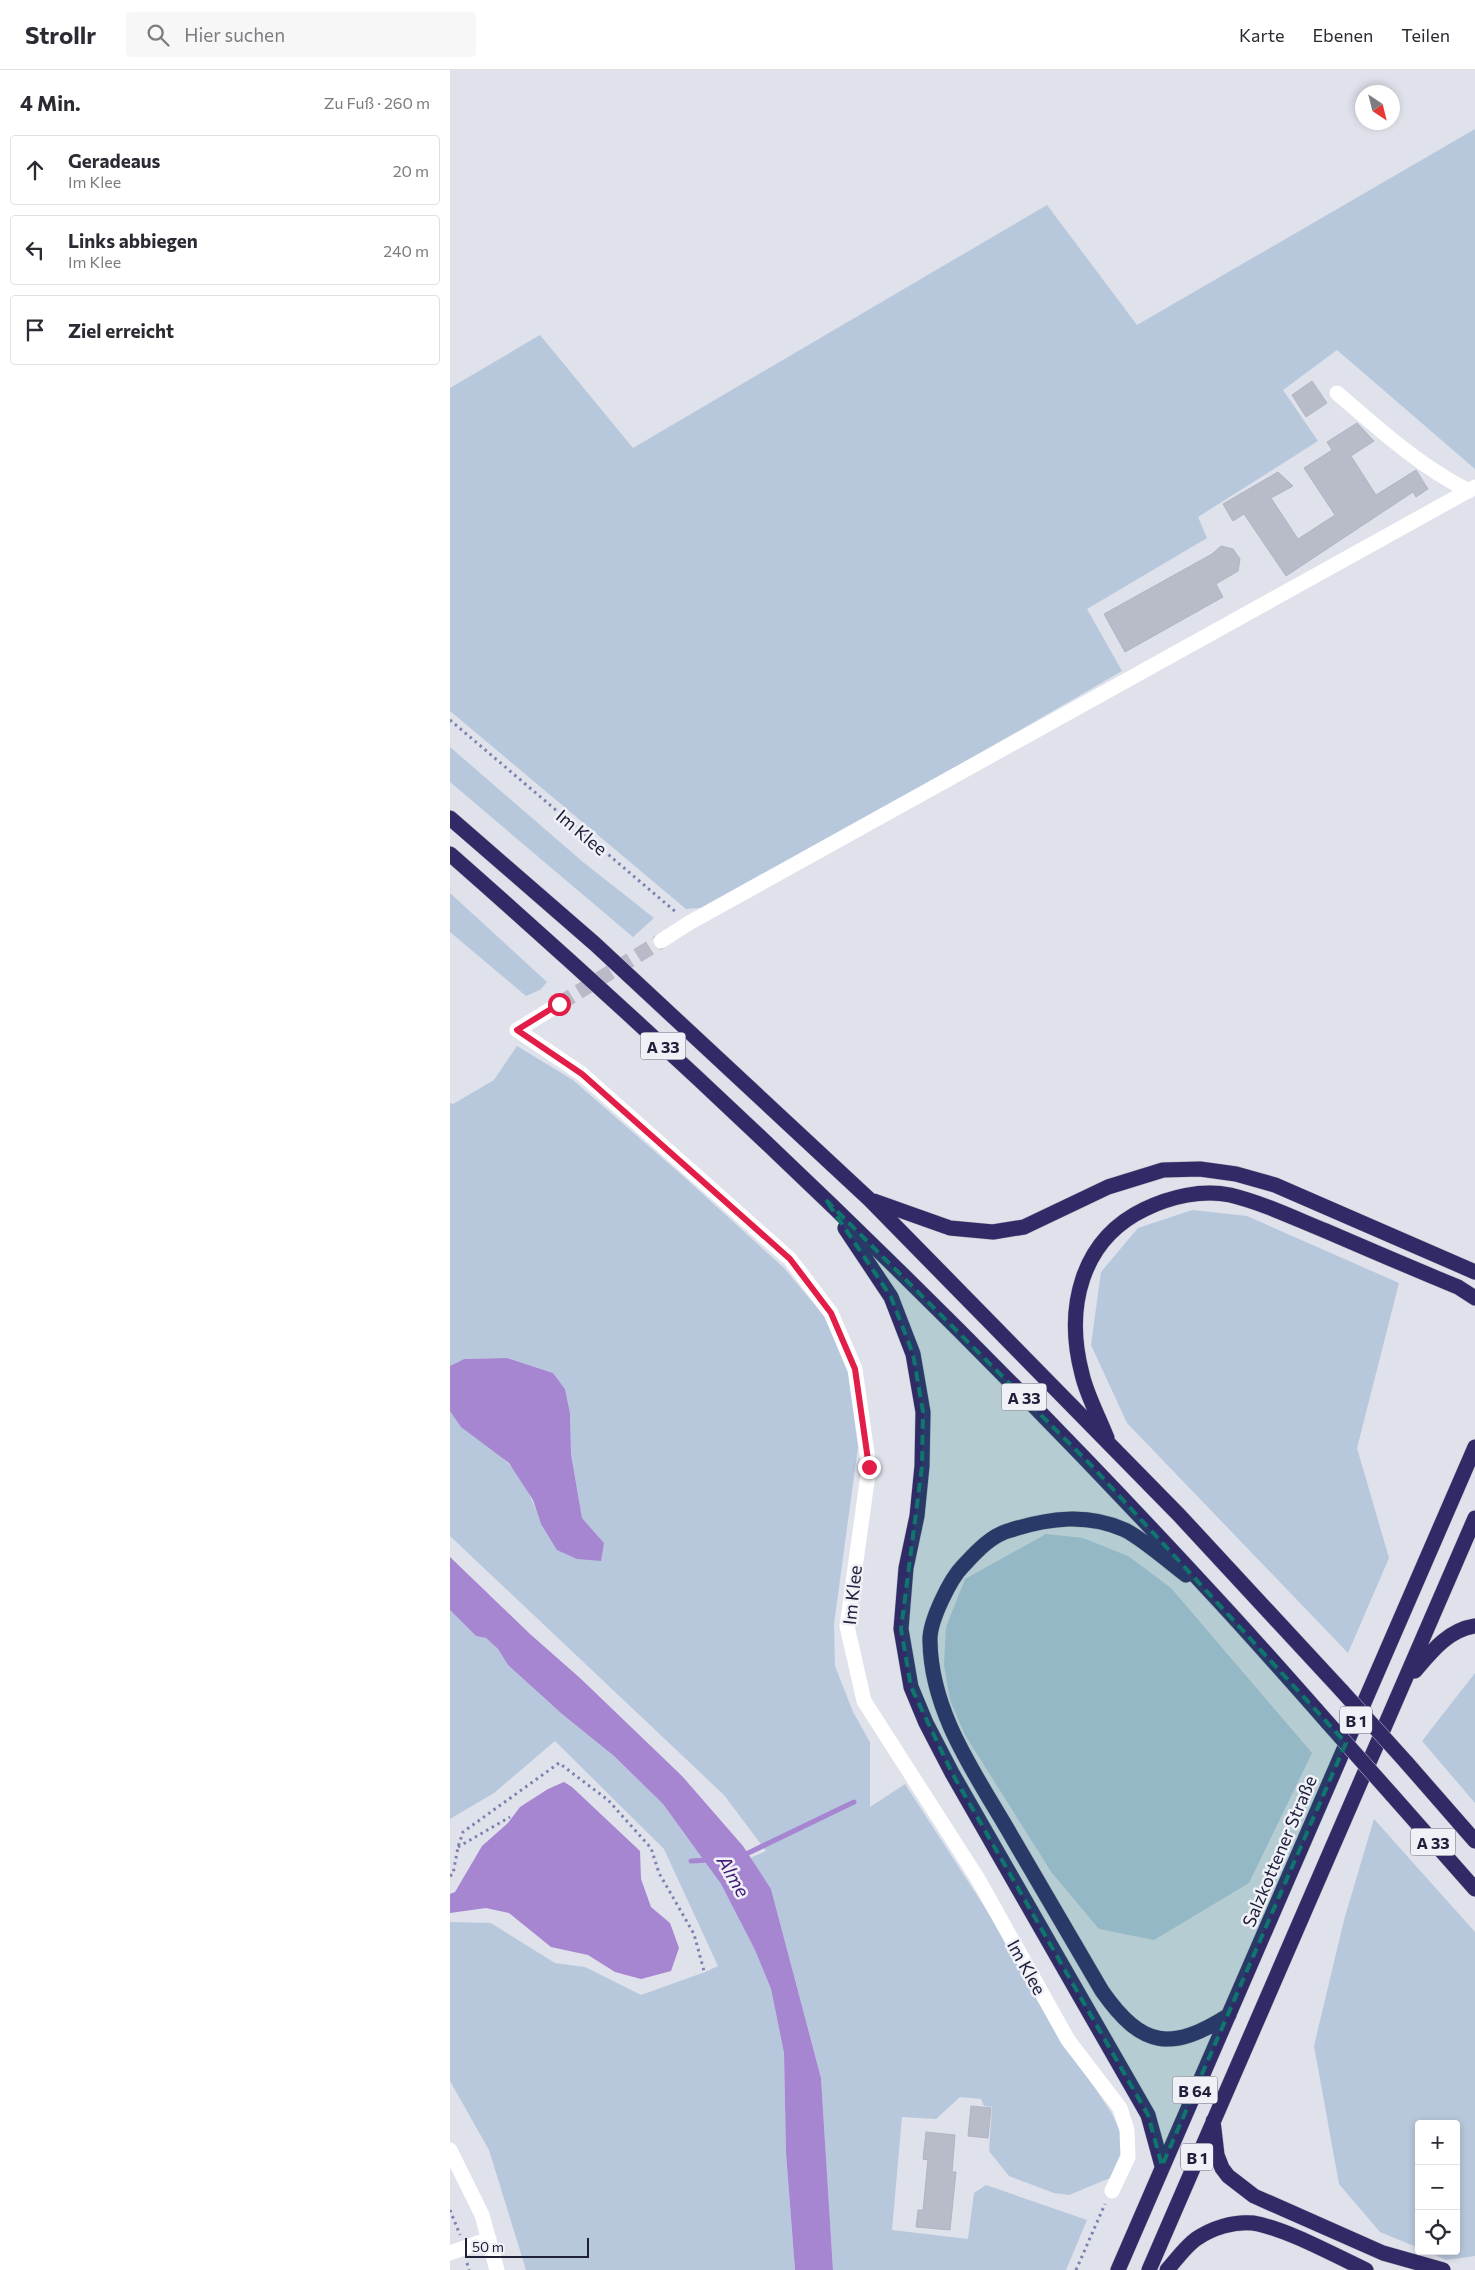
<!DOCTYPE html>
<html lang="de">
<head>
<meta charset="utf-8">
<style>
	body { margin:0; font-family:Commissioner,sans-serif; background:#f7f7f7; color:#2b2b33 }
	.controls { position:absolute; right:15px; bottom:15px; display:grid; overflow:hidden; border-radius:5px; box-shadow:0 2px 8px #0003 }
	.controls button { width:45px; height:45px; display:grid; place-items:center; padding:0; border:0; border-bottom:1px solid #e1e1e2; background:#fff; color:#2b2b33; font:25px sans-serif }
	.compass { position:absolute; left:905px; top:15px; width:45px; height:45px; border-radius:50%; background:#fff; box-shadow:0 2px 8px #0003; rotate:145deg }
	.scale { position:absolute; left:15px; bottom:12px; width:124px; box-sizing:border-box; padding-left:5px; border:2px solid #20203b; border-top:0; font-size:14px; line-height:18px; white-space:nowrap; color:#20203b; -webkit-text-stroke:4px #eff1f7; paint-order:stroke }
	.stop { position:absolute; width:15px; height:15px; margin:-11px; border:4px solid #e11d48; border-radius:50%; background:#fff }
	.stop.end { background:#e11d48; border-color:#fff; box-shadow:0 1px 5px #0008 }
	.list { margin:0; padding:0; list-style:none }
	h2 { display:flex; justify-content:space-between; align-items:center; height:65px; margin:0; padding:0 20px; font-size:21px }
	h2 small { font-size:16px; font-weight:400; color:#7c7c81 }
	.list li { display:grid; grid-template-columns:32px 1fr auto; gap:15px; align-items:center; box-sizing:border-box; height:70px; margin:0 10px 10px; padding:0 10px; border:1px solid #e1e1e2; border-radius:5px }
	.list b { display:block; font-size:19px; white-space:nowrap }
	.list p { margin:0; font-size:16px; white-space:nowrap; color:#7c7c81 }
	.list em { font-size:16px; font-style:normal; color:#7c7c81 }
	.icon { flex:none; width:28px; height:28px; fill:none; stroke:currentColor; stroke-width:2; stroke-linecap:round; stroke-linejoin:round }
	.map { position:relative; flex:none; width:1025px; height:2200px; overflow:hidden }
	header { display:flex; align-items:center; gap:30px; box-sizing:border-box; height:70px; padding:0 25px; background:#fff; border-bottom:1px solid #e1e1e2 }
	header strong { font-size:24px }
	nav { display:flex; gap:28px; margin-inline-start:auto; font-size:18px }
	.search { width:350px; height:45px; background:#f7f7f7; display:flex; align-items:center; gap:12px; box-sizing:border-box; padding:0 18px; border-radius:5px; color:#7c7c81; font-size:19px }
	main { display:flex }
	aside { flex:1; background:#fff }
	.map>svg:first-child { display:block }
	.green { fill:#b7c8dc }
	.water { fill:#a685d1 }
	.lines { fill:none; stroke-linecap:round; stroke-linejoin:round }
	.stream { stroke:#a685d1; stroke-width:5 }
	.building { fill:#b8bbc8; stroke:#b1b4c4 }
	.minor-tunnel { stroke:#b9bac8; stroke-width:15; stroke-dasharray:15 8; stroke-linecap:butt }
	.highway-casing { stroke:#bcbcc4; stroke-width:16 }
	.path { stroke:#7e80af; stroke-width:3; stroke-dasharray:2.5 4; stroke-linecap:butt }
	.minor { stroke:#fff; stroke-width:15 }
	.highway { stroke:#302b67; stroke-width:15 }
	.highway-bridge-casing { stroke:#bcbcc4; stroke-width:16; stroke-linecap:butt }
	.highway-bridge { stroke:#302b67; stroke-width:15 }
	.route { stroke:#e11d48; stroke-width:6 }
	.marked { fill:#0f766e; fill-opacity:0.2; stroke:#0f766e; stroke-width:4; stroke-dasharray:10 6; stroke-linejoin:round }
	.labels { text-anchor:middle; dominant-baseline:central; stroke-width:5; stroke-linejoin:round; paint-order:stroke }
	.shield { fill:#eff1f7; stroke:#5e5f73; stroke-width:1 }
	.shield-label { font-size:16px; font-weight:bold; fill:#20203b }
	.street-label { font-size:18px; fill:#20203b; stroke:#eff1f7 }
	.water-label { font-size:19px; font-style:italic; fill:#431977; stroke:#eff1f7 }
</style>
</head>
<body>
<header>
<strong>Strollr</strong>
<div class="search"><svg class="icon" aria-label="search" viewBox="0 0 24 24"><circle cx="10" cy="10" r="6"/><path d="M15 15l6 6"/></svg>Hier suchen</div>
<nav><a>Karte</a><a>Ebenen</a><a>Teilen</a></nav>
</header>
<main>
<aside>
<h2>4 Min.<small>Zu Fuß · 260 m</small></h2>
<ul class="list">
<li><svg class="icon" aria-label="ahead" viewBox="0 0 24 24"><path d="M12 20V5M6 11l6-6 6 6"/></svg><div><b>Geradeaus</b><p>Im Klee</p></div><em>20 m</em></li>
<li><svg class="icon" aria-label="left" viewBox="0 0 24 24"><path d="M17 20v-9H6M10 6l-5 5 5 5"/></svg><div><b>Links abbiegen</b><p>Im Klee</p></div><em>240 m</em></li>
<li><svg class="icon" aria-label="arrive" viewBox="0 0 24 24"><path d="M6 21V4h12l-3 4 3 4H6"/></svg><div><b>Ziel erreicht</b></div></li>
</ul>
</aside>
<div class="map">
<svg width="1025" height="2200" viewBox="0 0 1025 2200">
	<rect width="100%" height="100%" fill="#dfe1eb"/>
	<!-- green -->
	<path class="green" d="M1025 59V399L887 280 833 320 868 371 748 447 757 468 637 539 672 601 263 837 236 839 0 641V318L90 265 183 378 597 135 687 255Z
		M0 677 133 792 204 848 183 867 0 712Z
		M0 823 97 912 90 920 76 926 0 862Z
		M67 976 123 1010 233 1106 334 1198 375 1247 398 1303 408 1377 384 1554 385 1596 403 1642 420 1672V1737L455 1714 552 1864 615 1974 661 2042 671 2063V2083L660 2108 619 2125 604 2123 559 2106 539 2081 542 2037 534 2036 531 2029 510 2027 486 2049 452 2047 442 2160 518 2169 524 2123 536 2115 637 2150 616 2200H383L371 2008 321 1819 300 1788 316 1781 274 1725 0 1466V1341C17 1365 38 1373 58 1393 74 1409 84 1433 91 1454L154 1473 132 1448 121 1384 120 1343 115 1319 103 1303 57 1288 14 1289 0 1296V1033L3 1034 44 1010Z
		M742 1140 797 1146 949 1213 907 1378 939 1488 898 1583 677 1353 641 1275 651 1202 688 1158Z
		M596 1464 633 1468 678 1486 721 1518 862 1683 799 1813 704 1870 649 1859 602 1803 515 1665 500 1630 494 1595 496 1557 515 1509Z
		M0 1540 26 1566 36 1568 48 1579 58 1595 112 1644 164 1686 213 1734 271 1814 305 1880 321 1919 334 1983 336 2083 345 2200H76L39 2080 0 2011V1852L41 1853 105 1893 135 1897 191 1925 255 1902 268 1896 214 1779 105 1671 44 1723 0 1749Z
		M1025 1603V1733L972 1671Z
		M924 1749 1025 1862V2186L996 2190 976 2181H1006V2054H969V2178L930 2162 889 2114 864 1976 894 1850Z"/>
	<!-- water -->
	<path class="water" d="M57 1288 103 1303 115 1319 120 1343 121 1384 132 1448 154 1473 151 1491 127 1489 107 1480 91 1454 83 1430 59 1393 11 1357 0 1341V1296L14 1289Z
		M0 1487 80 1564 130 1608 232 1706 293 1776 321 1819 371 2008 383 2200H345L336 2083 334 1983 321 1919 305 1880 271 1814 213 1734 164 1686 112 1644 58 1595 48 1579 36 1568 26 1566 0 1540Z
		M114 1712 122 1717 190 1781 191 1809 201 1837 220 1853 229 1878 221 1901 191 1909 165 1902 138 1885 101 1877 59 1843 36 1838 0 1843V1824L5 1822 32 1776 58 1753 70 1737 98 1719Z"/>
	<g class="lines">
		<!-- stream -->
		<path class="stream" d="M292 1786 404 1732
			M241 1791 259 1790"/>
	</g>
	<!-- building -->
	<path class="building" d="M862 311 877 333 856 347 842 325Z
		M907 353 924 371 901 386 926 425 966 400 978 419 966 427 963 422 836 506 794 444 783 451 773 434 828 402 843 416 821 428 848 469 885 445 854 398 882 380 877 372Z
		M771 476 783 479 790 489 788 501 766 514 773 527 675 582 654 544 762 484Z
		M521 2036 541 2038 538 2068 518 2066Z
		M476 2062 505 2065 502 2102H506L500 2160 466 2157 468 2140H473L478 2090 473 2089Z"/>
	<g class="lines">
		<!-- minor-tunnel -->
		<path class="minor-tunnel" d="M109 934 211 871"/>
		<defs>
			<path id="highway" d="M0 748 145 874 419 1129 729 1445 892 1621
				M0 784C267 1019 525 1266 766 1528 804 1569 841 1611 878 1653
				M424 1131 500 1158 543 1162 574 1157 658 1117 713 1100 750 1099 786 1104 825 1115 1025 1202
				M395 1158 441 1227 463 1284 473 1342 472 1396 467 1446 456 1498 451 1559 461 1617 476 1653 502 1703 698 2045 712 2096
				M657 1368C649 1347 637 1326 632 1304 615 1239 630 1170 695 1139 720 1127 752 1119 780 1125 813 1133 844 1148 876 1161 920 1180 964 1199 1008 1217L1025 1228
				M736 1505C719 1492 693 1469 675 1460 637 1443 599 1448 561 1460 541 1465 526 1482 513 1496 500 1509 479 1552 480 1571 481 1644 527 1706 562 1767 592 1818 622 1870 652 1921 692 1978 721 1982 779 1945
				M965 1601C981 1582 998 1560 1025 1556
				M956 1692 1025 1771
				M942 1725 1025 1819
				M763 2051 767 2085 772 2098 778 2106 804 2126 933 2183 993 2200
				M668 2200 1025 1377
				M699 2200 1025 1448
				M717 2200C726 2190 735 2177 746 2169 762 2158 784 2151 803 2153 835 2158 886 2186 916 2200"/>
		</defs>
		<!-- highway casing -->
		<use href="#highway" class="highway-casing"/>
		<!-- path -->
		<path class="path" d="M0 650 227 843
			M8 1777 60 1747
			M0 1806 3 1804 8 1777 13 1762 109 1693 158 1730 201 1778 209 1803 244 1864 254 1901
			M0 2140 10 2165
			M17 2193 19 2200
			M626 2200 655 2134"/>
		<!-- minor -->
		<path class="minor" d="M887 323C929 359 969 396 1019 421
			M211 871 239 853 1025 417
			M109 934 67 960 132 1004 340 1189 381 1243 405 1299 419 1397 397 1556 414 1631 528 1809 618 1970 670 2038 677 2060 678 2087 662 2121
			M0 2080 32 2145 47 2200
			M0 2183 39 2169"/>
		<!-- highway -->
		<use href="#highway" class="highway"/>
		<defs>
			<path id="highway-bridge" d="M892 1621 956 1692
				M878 1653 942 1725"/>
		</defs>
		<!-- highway-bridge casing -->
		<use href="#highway-bridge" class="highway-bridge-casing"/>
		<!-- highway-bridge -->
		<use href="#highway-bridge" class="highway-bridge"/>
	</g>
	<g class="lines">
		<!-- route -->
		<path class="route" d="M109 934 67 960 132 1004 340 1189 381 1243 405 1299 419 1397"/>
	</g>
	<!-- marked area -->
	<path class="marked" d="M376 1130 640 1394 896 1673 712 2096 698 2045 502 1703 461 1617 451 1559 472 1396 473 1342 463 1284 441 1227Z"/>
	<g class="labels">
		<!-- shield labels -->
		<g class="shield">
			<rect x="190.5" y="962.5" width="45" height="27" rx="4"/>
			<rect x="551.5" y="1313.5" width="45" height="27" rx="4"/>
			<rect x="890" y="1636.5" width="32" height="27" rx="4"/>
			<rect x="960.5" y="1758.5" width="45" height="27" rx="4"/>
			<rect x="722.5" y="2006.5" width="45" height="27" rx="4"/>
			<rect x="731" y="2073.5" width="32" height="27" rx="4"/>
		</g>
		<g class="shield-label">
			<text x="213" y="976">A 33</text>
			<text x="574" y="1327">A 33</text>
			<text x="906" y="1650">B 1</text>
			<text x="983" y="1772">A 33</text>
			<text x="745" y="2020">B 64</text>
			<text x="747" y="2087">B 1</text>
		</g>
		<!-- street labels -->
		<g class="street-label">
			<text transform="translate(132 762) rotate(40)">Im Klee</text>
			<text transform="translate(402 1525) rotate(-84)">Im Klee</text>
			<text transform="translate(829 1781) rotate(-67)">Salzkottener Straße</text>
			<text transform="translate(577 1897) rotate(61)">Im Klee</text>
		</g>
		<!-- water labels -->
		<g class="water-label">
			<text transform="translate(284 1806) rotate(60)">Alme</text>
		</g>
	</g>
</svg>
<div class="controls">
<button>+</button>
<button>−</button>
<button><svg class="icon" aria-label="locate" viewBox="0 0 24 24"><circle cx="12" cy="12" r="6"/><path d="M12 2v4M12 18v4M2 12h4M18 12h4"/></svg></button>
</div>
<svg class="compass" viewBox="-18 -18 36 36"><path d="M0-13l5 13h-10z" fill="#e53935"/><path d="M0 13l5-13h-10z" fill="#7c7c81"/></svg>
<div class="scale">50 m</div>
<div class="stop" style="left:109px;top:934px"></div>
<div class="stop end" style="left:419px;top:1397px"></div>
</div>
</main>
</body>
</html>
